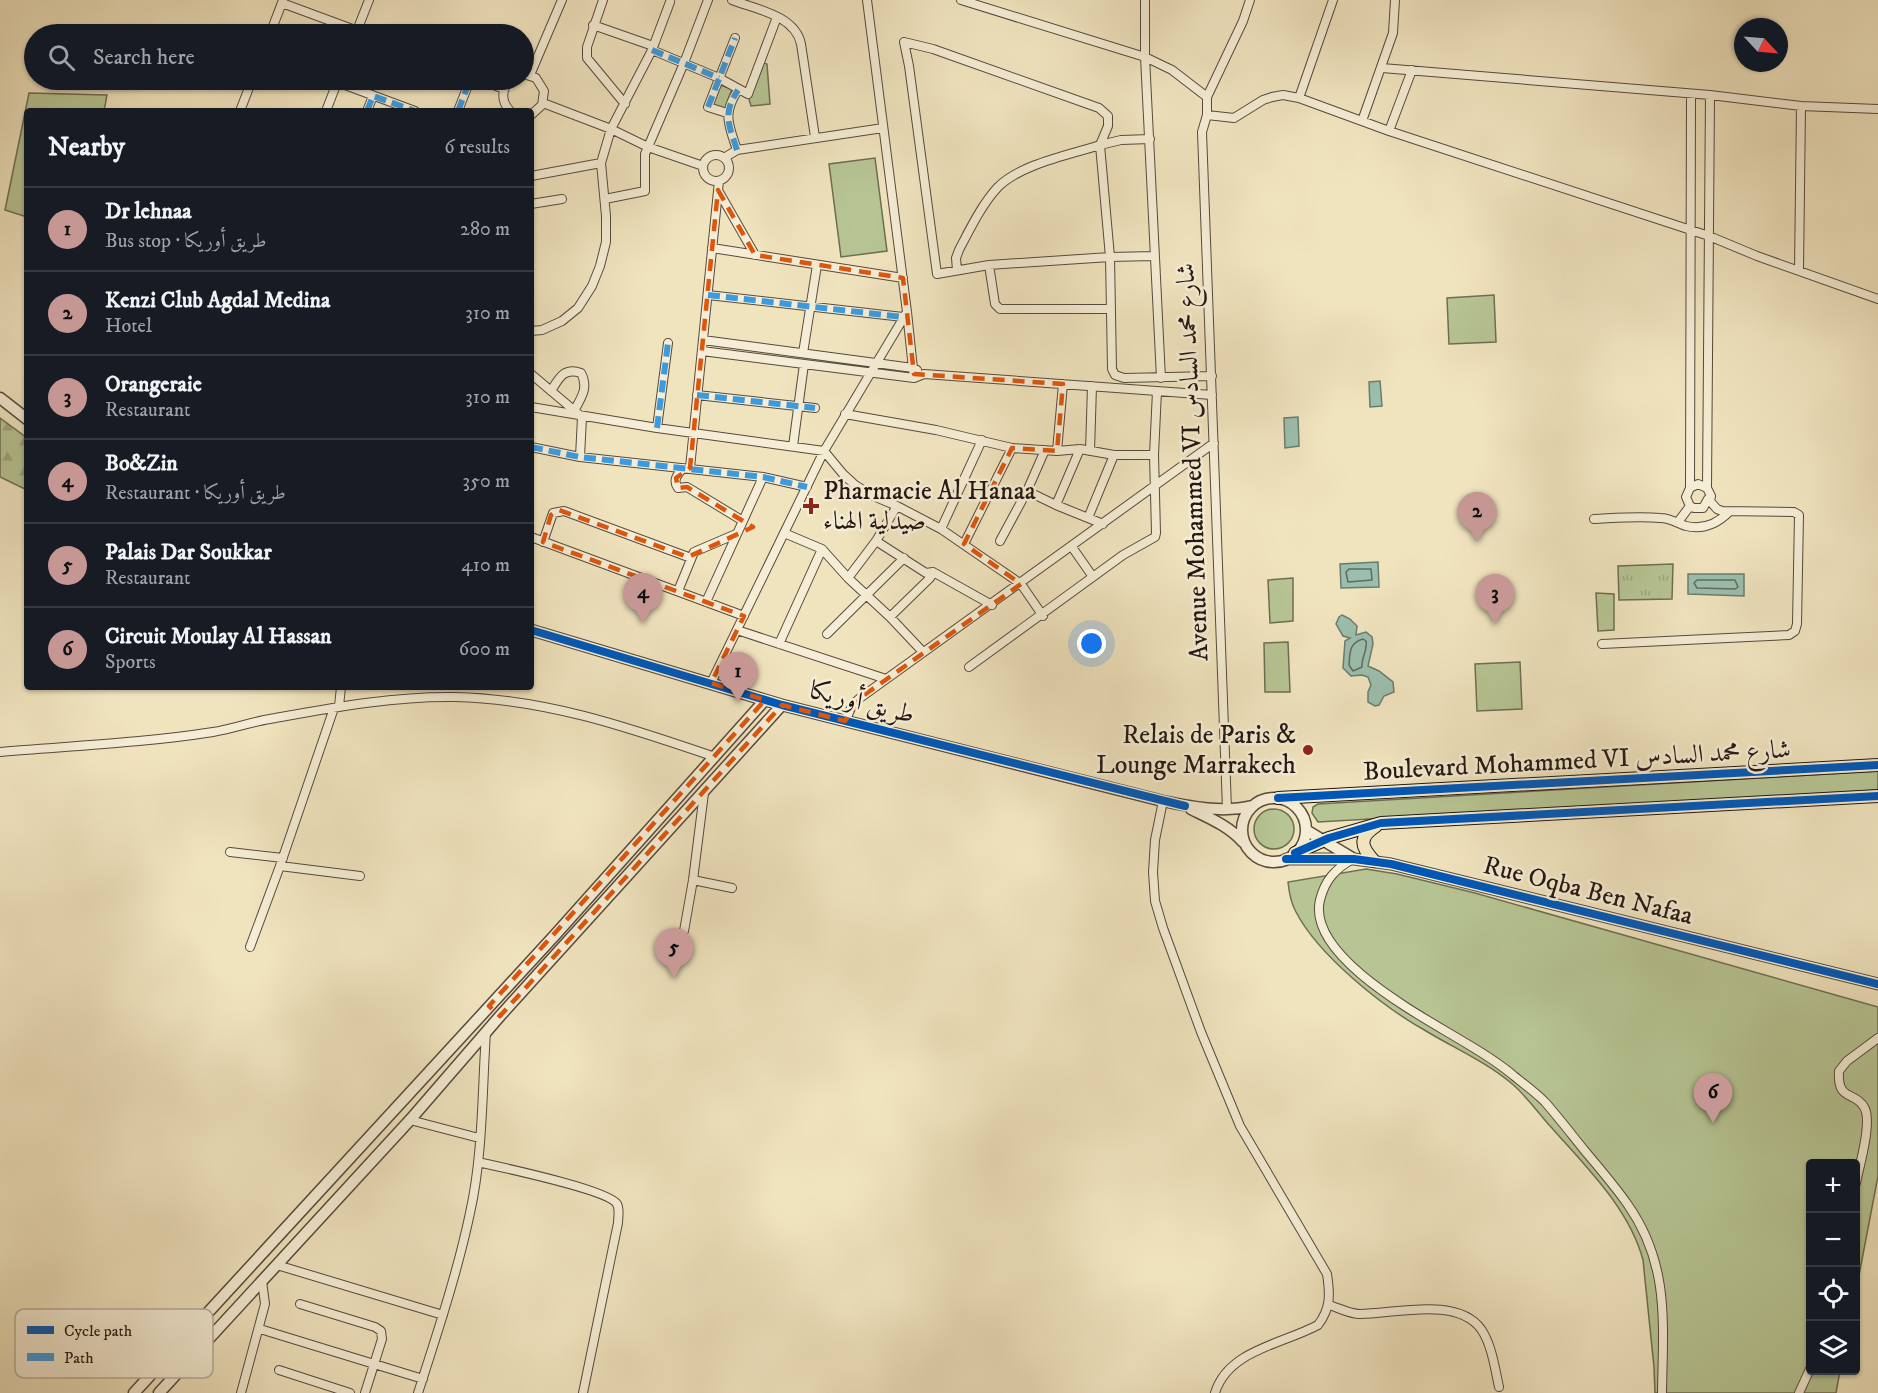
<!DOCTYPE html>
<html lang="en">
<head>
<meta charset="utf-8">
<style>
	body { margin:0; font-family:"IM FELL DW Pica",Amiri,serif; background:#242831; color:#f1f3f6 }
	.controls { position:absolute; right:18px; bottom:18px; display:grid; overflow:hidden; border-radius:6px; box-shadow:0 2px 4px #0004 }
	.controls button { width:54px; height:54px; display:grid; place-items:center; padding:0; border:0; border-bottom:2px solid #363941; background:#171b24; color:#f1f3f6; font:30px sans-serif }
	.compass { position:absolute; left:1734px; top:18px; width:54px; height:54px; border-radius:50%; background:#171b24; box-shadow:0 2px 4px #0004; rotate:116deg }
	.you { position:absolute; left:1092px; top:644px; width:21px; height:21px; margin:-15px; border:4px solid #fff; border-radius:50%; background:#1a73e8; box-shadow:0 0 0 9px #1a73e833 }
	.badge { display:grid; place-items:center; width:39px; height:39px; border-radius:50%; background:#c59692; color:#111; font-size:20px; font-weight:700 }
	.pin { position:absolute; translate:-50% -50px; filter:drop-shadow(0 2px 3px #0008) }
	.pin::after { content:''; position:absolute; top:32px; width:21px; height:18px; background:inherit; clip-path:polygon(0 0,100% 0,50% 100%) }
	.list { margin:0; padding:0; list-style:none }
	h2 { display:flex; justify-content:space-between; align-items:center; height:78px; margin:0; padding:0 24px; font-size:26px }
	h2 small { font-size:20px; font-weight:400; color:#9ea1a6 }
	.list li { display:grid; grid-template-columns:39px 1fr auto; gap:18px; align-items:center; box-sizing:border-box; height:84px; padding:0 24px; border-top:2px solid #363941 }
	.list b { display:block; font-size:22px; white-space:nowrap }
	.list p { margin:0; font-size:20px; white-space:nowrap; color:#9ea1a6 }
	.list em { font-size:20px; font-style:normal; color:#9ea1a6 }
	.icon { flex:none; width:33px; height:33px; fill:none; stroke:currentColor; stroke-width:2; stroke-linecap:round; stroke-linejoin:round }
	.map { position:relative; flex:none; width:1878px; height:1393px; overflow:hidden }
	.search { position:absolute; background:#171b24; box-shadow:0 2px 4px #0004; left:24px; top:24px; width:510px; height:66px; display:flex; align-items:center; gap:15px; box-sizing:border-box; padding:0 21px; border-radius:33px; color:#9ea1a6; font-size:22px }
	.panel { position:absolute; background:#171b24; box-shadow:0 2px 4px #0004; left:24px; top:108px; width:510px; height:582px; border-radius:6px }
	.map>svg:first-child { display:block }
	.green { fill:#b7c594; stroke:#6d6e52; stroke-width:1.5 }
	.forest { fill:url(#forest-firs); stroke:#6d6e52; stroke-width:1.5 }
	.park { fill:url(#park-tufts); stroke:#6d6e52; stroke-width:1.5 }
	.water { fill:#9bbfae; stroke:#6b7c6f; stroke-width:1.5 }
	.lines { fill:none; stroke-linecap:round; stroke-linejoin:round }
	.shore { stroke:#5f6b60; stroke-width:1.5 }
	.minor-casing { stroke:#564a3c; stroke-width:10 }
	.tertiary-casing { stroke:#564a3c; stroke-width:13 }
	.primary-casing { stroke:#231711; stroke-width:14 }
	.minor { stroke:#f5edd5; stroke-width:8 }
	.tertiary { stroke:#f5edd5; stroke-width:10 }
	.primary { stroke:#f0e4bf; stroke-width:12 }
	.quiet { stroke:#3c9ade; stroke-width:6; stroke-dasharray:12 6; stroke-linecap:butt }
	.cycleway-casing { stroke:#f5edd5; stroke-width:11 }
	.cycleway { stroke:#0057b8; stroke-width:8 }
	.marked { fill:none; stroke:#de560c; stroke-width:4.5; stroke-dasharray:12 8; stroke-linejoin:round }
	.poi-dot { fill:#8f2418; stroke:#f5edd5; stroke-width:2 }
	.labels { text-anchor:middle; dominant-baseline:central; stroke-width:5; stroke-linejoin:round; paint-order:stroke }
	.street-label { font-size:26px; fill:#231711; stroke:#f5edd5 }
	.poi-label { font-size:26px; fill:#231711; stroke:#f5edd5; text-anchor:start }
	.key { fill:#f5edd5; stroke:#b6ad9a; stroke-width:1.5 }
	.key-label { font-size:16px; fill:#231711 }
</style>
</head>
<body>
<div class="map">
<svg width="1878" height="1393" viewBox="0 0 1878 1393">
	<defs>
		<pattern id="forest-firs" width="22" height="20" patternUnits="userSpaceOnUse" patternTransform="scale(1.5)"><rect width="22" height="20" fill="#b7c594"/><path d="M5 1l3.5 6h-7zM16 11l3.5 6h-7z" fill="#9da87f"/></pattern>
		<pattern id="park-tufts" width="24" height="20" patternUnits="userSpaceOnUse" patternTransform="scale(1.5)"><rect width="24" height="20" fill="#b7c594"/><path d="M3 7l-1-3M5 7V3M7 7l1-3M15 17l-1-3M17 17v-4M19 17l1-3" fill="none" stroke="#9da87f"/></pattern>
	</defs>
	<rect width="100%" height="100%" fill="#f0e4bf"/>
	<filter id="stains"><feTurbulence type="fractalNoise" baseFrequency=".00333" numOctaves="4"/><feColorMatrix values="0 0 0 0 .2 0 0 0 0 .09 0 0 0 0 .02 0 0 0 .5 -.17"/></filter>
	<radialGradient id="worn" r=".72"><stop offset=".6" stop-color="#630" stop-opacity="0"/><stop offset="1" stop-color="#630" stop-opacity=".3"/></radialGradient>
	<!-- green -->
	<path class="green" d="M760 62 767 64 770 104 751 106 749 99Z
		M717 84 732 89 724 111 709 105Z
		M29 93 107 95 104 111H27V217L5 210Z
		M875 158 887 251 841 257 829 164Z
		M1494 295 1496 342 1449 344 1447 298Z
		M1293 578V621L1270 623 1268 580Z
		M1596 593 1614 594V630L1598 631Z
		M1288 642 1290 692H1265L1264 643Z
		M1520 662 1522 709 1477 711 1475 664Z
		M1878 771V790L1318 822 1312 813 1313 807 1318 804Z
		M1254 829a20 20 0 1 1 40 0a20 20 0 1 1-40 0Z
		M1366 869 1397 874 1475 893 1878 1007V1176L1856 1291V1164H1810V1370L1840 1371 1836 1393H1655L1654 1367 1643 1260C1629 1208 1586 1167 1551 1127 1538 1113 1526 1095 1511 1083 1486 1062 1454 1048 1426 1031 1383 1007 1319 956 1296 912 1291 903 1289 892 1288 882Z"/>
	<!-- forest -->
	<path class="forest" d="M0 418 27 438V490L0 477Z"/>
	<!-- park -->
	<path class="park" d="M1673 564 1672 599 1619 600 1618 566Z"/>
	<!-- water -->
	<path class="water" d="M1380 381 1382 406 1370 407 1369 382Z
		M1298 417 1299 446 1285 448 1284 418Z
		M1378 562 1379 587 1341 588 1340 564Z
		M1688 574H1744V596L1688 594Z
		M1342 615 1350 619 1357 626 1356 635 1366 632 1372 637 1373 644 1368 666 1379 671 1393 682 1394 692 1384 696 1379 705 1375 706 1368 702V692L1371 685 1368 677 1362 675 1351 676 1343 668 1345 641 1350 638 1343 636 1336 624 1339 617Z"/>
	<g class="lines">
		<!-- shore -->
		<path class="shore" d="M1349 569H1371L1372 580 1348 582 1346 572Z
			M1697 580H1735L1738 587 1735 589 1697 588 1694 583Z
			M1363 639 1366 641C1368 650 1361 658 1362 667L1353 671 1349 665C1350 652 1349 643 1363 639Z"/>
		<defs>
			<path id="minor" d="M603 0 587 47V58L625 104
				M732 0C755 9 795 15 801 44L815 137
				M867 0 907 312 914 378
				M961 0 1145 57 1161 378
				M1145 0V57L1172 70 1207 97V115L1202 132 1227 809
				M282 3 366 34
				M593 25 653 46
				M356 33 369 0
				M270 34 283 0
				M652 50 719 78 748 94 777 17
				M1382 68 1710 95 1801 106 1878 109
				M524 74 536 78 544 91 542 105 531 115
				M530 75 562 0
				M481 80 504 89
				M337 82 415 111
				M1207 97 1243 21 1250 0
				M1299 98 1333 0
				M543 103 611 129 648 147 703 166
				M240 111 252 80
				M326 111 338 80
				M367 111 373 96
				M458 111 470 80
				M510 111C501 101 501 90 510 80
				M727 113 708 107 735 38
				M1207 115 1234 118 1263 100 1272 97 1283 95 1299 98 1389 131 1709 236 1757 256 1878 299
				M1362 121 1393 33 1395 0
				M1389 131 1412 70
				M1150 139 1121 140 1100 145 1110 257 1112 369 1115 375 1124 378 1212 376
				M737 150C729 125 722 114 738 90
				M703 168a13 13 0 1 1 26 0a13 13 0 1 1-26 0Z
				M724 158 737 150 883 128
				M531 176 601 163
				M719 192 755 255
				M605 199 645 191V154L684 63 708 0
				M531 204 562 199
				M712 248 903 278
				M989 265 995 304 1000 309H1111
				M957 270 956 258 959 250C970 229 982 204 998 187 1021 164 1069 155 1100 145L1108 126V116L1099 108 933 49 904 42 909 66 937 274 989 265 1110 257 1154 256
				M1799 271 1801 106
				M708 295 903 317
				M531 331 542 330 562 321 578 308 592 286 600 266 606 242V216L601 163 611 129 652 50 670 2
				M703 340 913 368 917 370
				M702 351 914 378 924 374 1212 395
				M803 353 817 265
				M531 374 582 417 580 457
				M551 391C559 378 564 367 581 373 589 388 581 398 574 411
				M697 395 815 408
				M531 407 657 428 824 451 843 474 855 485 871 495 897 506 941 529 1021 584 1043 616
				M845 414 936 430 1012 448 1057 451 1080 449 1114 455H1154
				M657 428 668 343
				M793 446 804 364
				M531 447 580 457 763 477 807 487
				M1045 450 1027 491 1056 505 1103 524
				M1057 451 1063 384
				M1090 451 1092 386
				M683 468C678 474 672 480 678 488L687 487 743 521
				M690 468 719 181
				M1698 484 1707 488 1711 496 1710 501 1708 499 1703 508H1694L1690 506 1686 497 1690 488Z
				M1690 488 1691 94
				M1707 488 1710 95
				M1056 505 1080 449
				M1088 518 1114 455
				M1594 519C1616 518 1638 516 1660 518 1670 518 1677 523 1686 526 1703 530 1718 523 1729 512
				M1678 522 1690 506
				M941 529 982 440
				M784 533 822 549 848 578 890 617 923 652
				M531 537 744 616
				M876 541 926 573 933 572 992 605
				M1000 541 1027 491
				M543 542 553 513 564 511 691 558
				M964 544 1012 448
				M1072 547 1093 577
				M848 578 876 541 897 506
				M678 591 694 552 736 534
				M706 602 763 477
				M890 617 930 578 933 572
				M737 630 886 679
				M827 634 904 558
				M779 644 822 549
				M1602 644 1789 635 1795 631 1797 624 1799 515 1794 512 1722 511 1717 509 1708 499
				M969 667 1123 555 1155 537 1156 533 1154 455 1157 391
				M711 683 824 451 907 312
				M339 706 341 687
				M845 721 853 704 860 698 1214 443
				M0 752C71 746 143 743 213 732 232 729 251 722 270 719 331 708 393 696 455 697 547 699 630 728 715 757
				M1163 801 1155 840 1153 872 1155 901 1163 928 1201 1032 1240 1126 1327 1274C1330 1294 1331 1308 1318 1325 1283 1344 1228 1350 1215 1393
				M230 852 283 858
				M1353 859C1335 869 1325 880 1320 900 1306 958 1429 1020 1469 1045 1484 1054 1500 1064 1514 1076 1524 1084 1536 1093 1545 1102 1559 1118 1572 1135 1585 1151 1600 1169 1615 1186 1628 1205 1670 1265 1663 1324 1662 1393
				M280 866 360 876
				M693 880 732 888
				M684 931 693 880 704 793
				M250 947 280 866 334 708
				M410 1120 479 1138
				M478 1162C500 1167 609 1190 617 1204 620 1210 618 1217 618 1223L583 1393
				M1856 1183C1859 1167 1873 1121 1864 1107 1855 1091 1837 1102 1839 1071L1847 1061 1878 1038
				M277 1265 443 1315
				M300 1304 375 1327 381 1331 382 1339 365 1393
				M1329 1305C1339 1308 1350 1314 1360 1314 1394 1314 1457 1296 1481 1329 1492 1345 1495 1369 1499 1387
				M260 1329 423 1379
				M279 1370 350 1393
				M241 1393 265 1304 262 1281
				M418 1393C437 1334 457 1274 470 1213 483 1155 482 1092 486 1032
				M1799 1393 1810 1369"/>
			<path id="tertiary" d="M0 398 27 419
				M531 630 782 705 1163 801C1191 807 1223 813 1252 806
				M1242 830a32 32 0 1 1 64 0a32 32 0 1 1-64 0Z
				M1191 809C1209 818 1229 826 1243 842
				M1306 830 1354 859
				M1286 859H1354L1391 864 1878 984
				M134 1393 555 935 765 700
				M159 1393 410 1120 500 1016 782 705"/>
			<path id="primary" d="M1278 798 1878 765
				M1295 853 1329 838 1381 823 1878 796
				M1374 861C1361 847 1358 838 1376 826"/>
		</defs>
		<!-- minor casing -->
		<use href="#minor" class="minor-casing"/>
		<!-- tertiary casing -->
		<use href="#tertiary" class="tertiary-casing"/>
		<!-- primary casing -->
		<use href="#primary" class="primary-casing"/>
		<!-- minor -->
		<use href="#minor" class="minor"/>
		<!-- tertiary -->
		<use href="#tertiary" class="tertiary"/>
		<!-- primary -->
		<use href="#primary" class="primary"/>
		<!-- quiet -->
		<path class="quiet" d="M652 50 719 78
			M708 107 735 38
			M367 111 373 96 415 111
			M458 111 470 80
			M737 150C729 125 722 114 738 90
			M708 295 903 317
			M697 395 815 408
			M657 428 668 343
			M531 447 580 457 763 477 807 487"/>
		<defs>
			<path id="cycleway" d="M531 630 782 705 1185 806
				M1278 798 1878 765
				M1295 853 1329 838 1381 823 1878 796
				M1286 859H1354L1391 864 1878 984"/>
		</defs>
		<!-- cycleway casing -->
		<use href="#cycleway" class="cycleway-casing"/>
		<!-- cycleway -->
		<use href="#cycleway" class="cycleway"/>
	</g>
	<!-- marked area -->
	<path class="marked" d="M718 190 755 255 903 278 914 374 1063 384 1057 451 1012 448 964 544 1021 584 860 698 845 721 782 705 500 1016 489 1006 765 700 711 683 744 616 543 542 551 515 559 510 688 557 753 527 687 487 678 488 676 478 690 468Z"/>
	<!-- markers -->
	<g class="poi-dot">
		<path d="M808 497h6v6h6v6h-6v6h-6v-6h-6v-6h6z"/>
		<circle cx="1308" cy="750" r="6"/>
	</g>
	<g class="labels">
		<!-- street labels -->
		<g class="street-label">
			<text transform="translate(1193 462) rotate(-92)">Avenue Mohammed VI شارع محمد السادس</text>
			<text transform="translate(862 703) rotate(14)">طريق أوريكا</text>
			<text transform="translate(1577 761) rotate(-3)">Boulevard Mohammed VI شارع محمد السادس</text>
			<text transform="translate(1588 891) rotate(14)">Rue Oqba Ben Nafaa</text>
		</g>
		<!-- poi labels -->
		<g class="poi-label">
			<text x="823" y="491">Pharmacie Al Hanaa<tspan x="823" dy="30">صيدلية الهناء</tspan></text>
			<text x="1296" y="735" text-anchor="end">Relais de Paris &amp;<tspan x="1296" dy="30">Lounge Marrakech</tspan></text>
		</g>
	</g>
	<!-- legend -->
	<rect x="15" y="1309" width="198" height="69" rx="9" class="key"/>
	<rect x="27" y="1326" width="27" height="8" fill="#0057b8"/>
	<rect x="27" y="1353" width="27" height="8" fill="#3c9ade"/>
	<g class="key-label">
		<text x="64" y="1336">Cycle path</text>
		<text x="64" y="1363">Path</text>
	</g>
	<rect width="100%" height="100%" filter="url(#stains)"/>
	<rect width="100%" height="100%" fill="url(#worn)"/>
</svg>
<div class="controls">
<button>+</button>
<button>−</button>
<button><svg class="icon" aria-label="locate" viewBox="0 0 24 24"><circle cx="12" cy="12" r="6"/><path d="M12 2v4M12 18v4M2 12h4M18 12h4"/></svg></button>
<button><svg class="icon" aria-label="layers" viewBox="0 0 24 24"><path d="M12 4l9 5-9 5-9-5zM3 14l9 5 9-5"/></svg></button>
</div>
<svg class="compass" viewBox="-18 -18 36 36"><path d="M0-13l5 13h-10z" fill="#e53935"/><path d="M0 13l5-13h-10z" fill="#9ea1a6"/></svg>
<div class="you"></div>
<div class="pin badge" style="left:738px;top:702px">1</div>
<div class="pin badge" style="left:1477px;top:542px">2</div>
<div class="pin badge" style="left:1495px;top:624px">3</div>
<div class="pin badge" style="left:643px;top:623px">4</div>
<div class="pin badge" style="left:674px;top:978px">5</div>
<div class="pin badge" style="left:1713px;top:1123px">6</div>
<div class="search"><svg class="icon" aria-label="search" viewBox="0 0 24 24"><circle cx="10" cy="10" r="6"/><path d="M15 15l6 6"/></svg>Search here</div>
<section class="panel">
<h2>Nearby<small>6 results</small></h2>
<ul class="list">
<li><span class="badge">1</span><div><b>Dr lehnaa</b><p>Bus stop · طريق أوريكا</p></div><em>280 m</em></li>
<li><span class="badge">2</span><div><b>Kenzi Club Agdal Medina</b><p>Hotel</p></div><em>310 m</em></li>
<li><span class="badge">3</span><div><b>Orangeraie</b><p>Restaurant</p></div><em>310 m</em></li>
<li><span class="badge">4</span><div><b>Bo&amp;Zin</b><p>Restaurant · طريق أوريكا</p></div><em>350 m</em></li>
<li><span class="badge">5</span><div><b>Palais Dar Soukkar</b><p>Restaurant</p></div><em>410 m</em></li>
<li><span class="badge">6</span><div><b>Circuit Moulay Al Hassan</b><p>Sports</p></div><em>600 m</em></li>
</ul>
</section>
</div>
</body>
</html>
